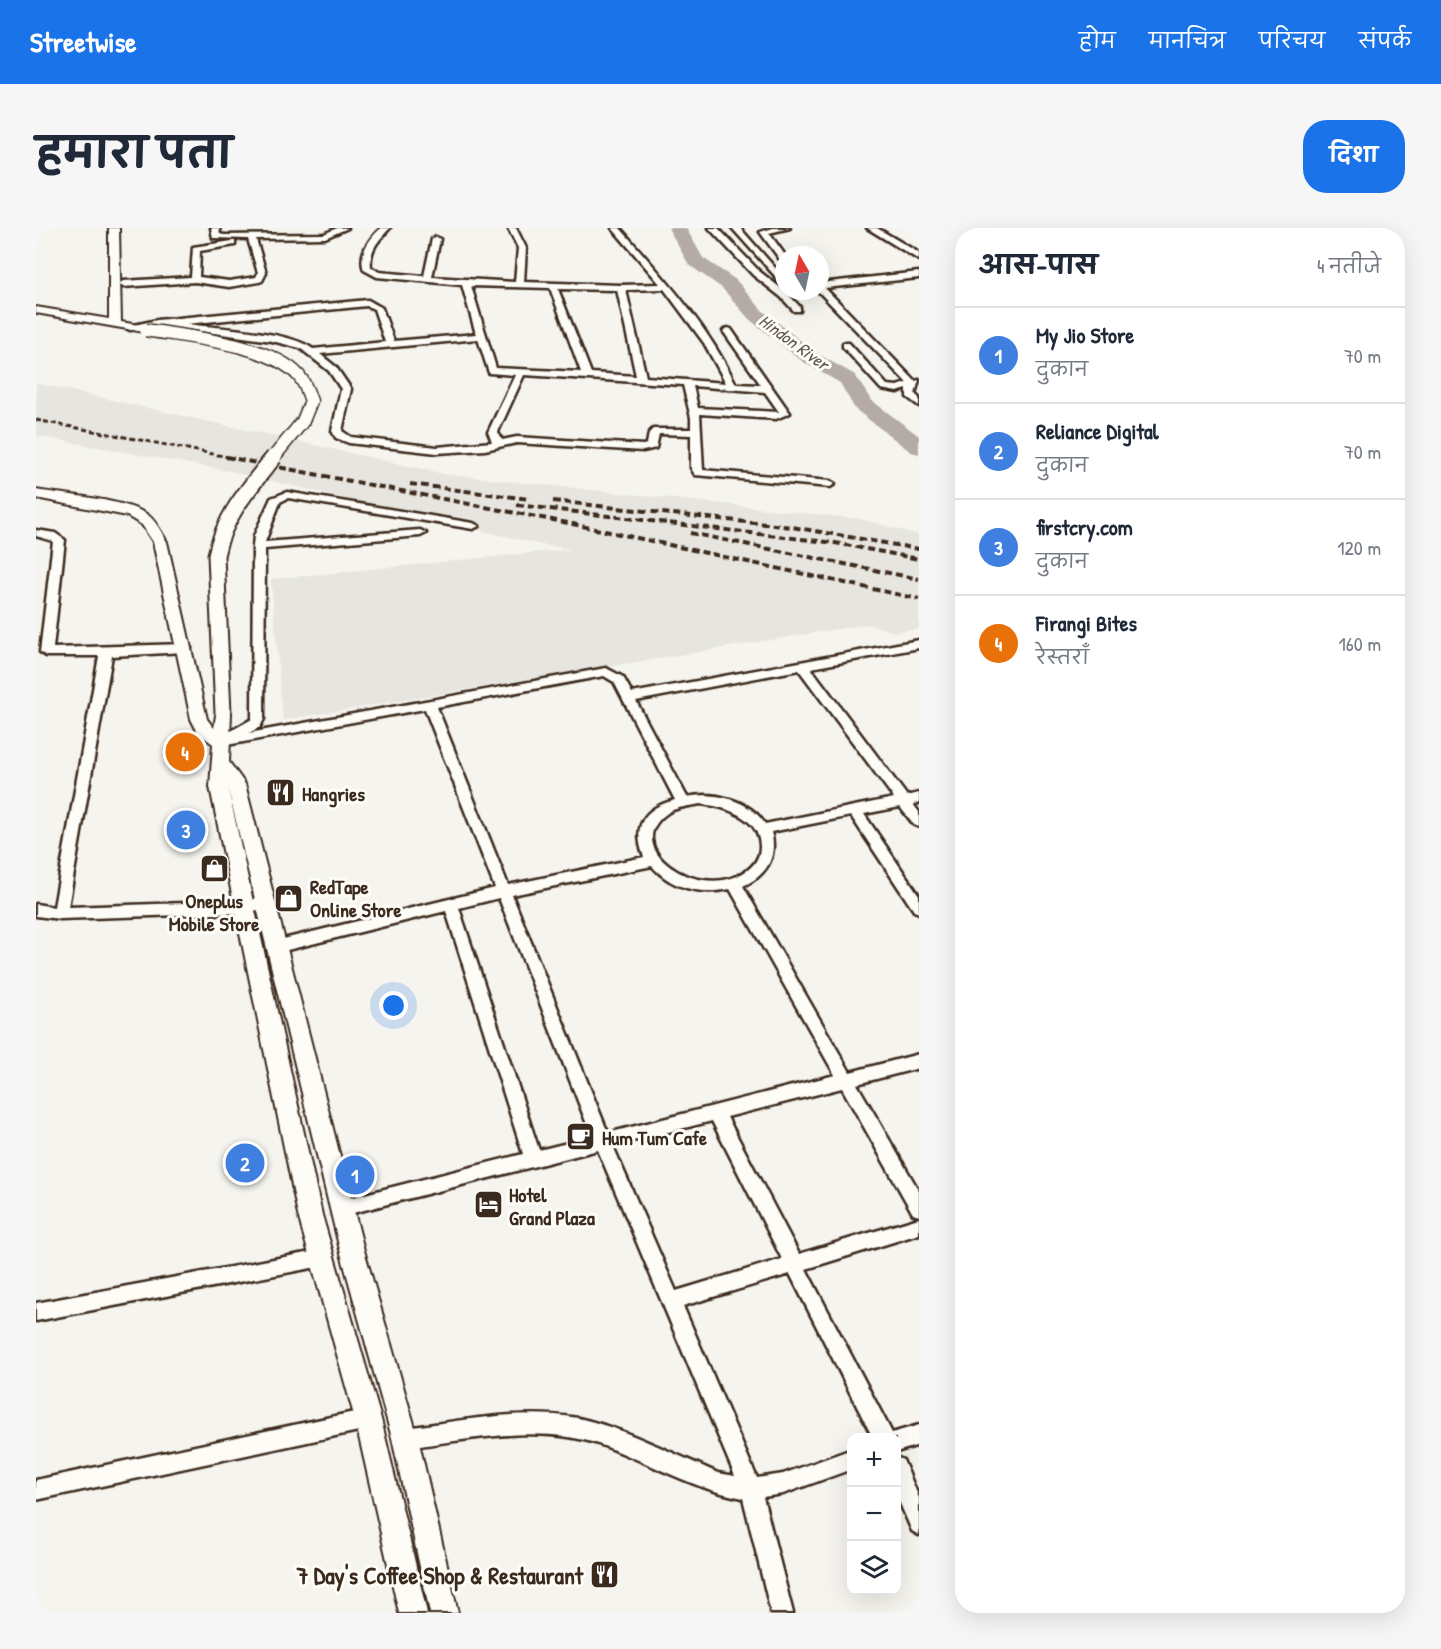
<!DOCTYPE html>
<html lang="hi">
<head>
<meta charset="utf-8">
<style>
	body { margin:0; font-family:"Patrick Hand","Playpen Sans Deva",sans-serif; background:#f6f6f7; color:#1f2937 }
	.controls { position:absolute; right:18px; bottom:18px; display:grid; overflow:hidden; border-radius:12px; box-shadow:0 6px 24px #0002 }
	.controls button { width:54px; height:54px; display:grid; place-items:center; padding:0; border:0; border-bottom:2px solid #e0e1e3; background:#fff; color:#1f2937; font:30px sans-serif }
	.compass { position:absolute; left:739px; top:18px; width:54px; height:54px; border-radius:50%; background:#fff; box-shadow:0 6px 24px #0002; rotate:351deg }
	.you { position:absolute; left:358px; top:778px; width:21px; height:21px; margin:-15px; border:4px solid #fff; border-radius:50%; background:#1a73e8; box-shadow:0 0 0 9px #1a73e833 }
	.badge { display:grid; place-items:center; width:39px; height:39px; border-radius:50%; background:#1a73e8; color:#fff; font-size:20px; font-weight:700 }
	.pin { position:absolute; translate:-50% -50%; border:3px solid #fff; box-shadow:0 2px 6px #0006 }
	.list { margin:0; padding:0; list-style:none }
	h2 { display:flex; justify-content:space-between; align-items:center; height:78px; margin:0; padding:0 24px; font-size:26px }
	h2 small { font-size:20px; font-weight:400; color:#747a83 }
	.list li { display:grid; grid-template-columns:39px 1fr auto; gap:18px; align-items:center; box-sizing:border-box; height:96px; padding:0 24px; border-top:2px solid #e0e1e3 }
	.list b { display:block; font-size:22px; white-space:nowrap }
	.list p { margin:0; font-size:20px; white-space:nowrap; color:#747a83 }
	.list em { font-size:20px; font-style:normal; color:#747a83 }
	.icon { flex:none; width:33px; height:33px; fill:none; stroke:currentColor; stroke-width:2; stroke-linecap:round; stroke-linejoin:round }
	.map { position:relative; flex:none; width:883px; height:1385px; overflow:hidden; border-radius:24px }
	header { display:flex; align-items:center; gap:36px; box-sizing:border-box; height:84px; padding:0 30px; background:#1a73e8; color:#fff }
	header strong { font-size:28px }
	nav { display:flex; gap:33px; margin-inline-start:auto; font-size:21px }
	.intro { display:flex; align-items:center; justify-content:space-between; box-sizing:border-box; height:144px; padding:0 36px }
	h1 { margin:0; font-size:42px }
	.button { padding:15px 27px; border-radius:24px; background:#1a73e8; color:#fff; font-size:21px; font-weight:700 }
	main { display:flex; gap:36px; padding:0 36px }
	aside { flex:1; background:#fff; border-radius:24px; box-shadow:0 6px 24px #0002 }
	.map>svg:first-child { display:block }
	.built { fill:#e7e5df }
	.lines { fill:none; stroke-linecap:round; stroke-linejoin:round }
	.river { fill:#b4aca4; fill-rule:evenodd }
	.street-casing { stroke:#3b2a1e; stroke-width:5 }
	.secondary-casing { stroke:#3b2a1e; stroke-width:4 }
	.street { fill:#fdfcf7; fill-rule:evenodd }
	.secondary { fill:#fdfcf7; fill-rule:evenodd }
	.rail-far1 { stroke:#3b2a1e; stroke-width:3; stroke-dasharray:5 3; stroke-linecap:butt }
	.rail { stroke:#3b2a1e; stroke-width:4; stroke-dasharray:7 4; stroke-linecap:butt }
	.secondary-bridge-far1-casing { stroke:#3b2a1e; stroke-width:15; stroke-linecap:butt }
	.secondary-bridge-casing { stroke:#3b2a1e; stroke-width:19; stroke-linecap:butt }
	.secondary-bridge-far1 { stroke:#fdfcf7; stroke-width:12 }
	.secondary-bridge { stroke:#fdfcf7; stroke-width:15 }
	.labels { text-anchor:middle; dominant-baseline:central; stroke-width:6; stroke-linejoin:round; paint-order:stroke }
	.far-water-label { font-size:18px; font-style:italic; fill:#65584d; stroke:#fdfcf7 }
	.poi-label { font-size:20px; font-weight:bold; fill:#3b2a1e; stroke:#fdfcf7; text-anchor:start }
	.near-poi-label { font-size:24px; font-weight:bold; fill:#3b2a1e; stroke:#fdfcf7; text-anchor:end }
</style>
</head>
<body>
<header>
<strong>Streetwise</strong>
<nav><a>होम</a><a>मानचित्र</a><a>परिचय</a><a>संपर्क</a></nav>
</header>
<div class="intro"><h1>हमारा पता</h1><a class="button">दिशा</a></div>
<main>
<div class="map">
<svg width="883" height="1385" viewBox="0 0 883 1385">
	<rect width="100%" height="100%" fill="#f5f4ee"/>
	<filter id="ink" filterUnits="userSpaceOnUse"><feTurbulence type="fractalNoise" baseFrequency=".0167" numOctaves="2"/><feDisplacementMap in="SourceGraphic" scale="12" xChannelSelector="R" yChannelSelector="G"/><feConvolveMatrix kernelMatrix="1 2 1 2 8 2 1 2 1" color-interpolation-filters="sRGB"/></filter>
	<g filter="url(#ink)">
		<!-- built -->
		<path class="built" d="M0 155 408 246 824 291 883 307V401L859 404 832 396 247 492 235 351 535 321 506 317 193 243 0 208Z"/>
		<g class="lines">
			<!-- river -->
			<path class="river" d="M632 0H650L667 30 700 52 727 83 780 125 819 147 835 172 883 208V226L875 224 819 181 804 155 766 133 713 91 686 60 653 37Z"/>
			<defs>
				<path id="street" d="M175 0H183L184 6 188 7 288 6 301 0H312L289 10 220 11 230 45 226 53 223 54 193 59 159 54 87 59 83 56 87 53 155 49 157 19 196 13H199V17L164 23 163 49 193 53 220 49 222 45 212 11 177 10Z
					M345 0H354C343 12 333 21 335 39L343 44 388 48 396 11 400 9 404 11 396 49 479 54 482 20 472 0H480L490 20 488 54 585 57 624 56 576 0H584C628 50 670 95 700 156L725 157 687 103 692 100 695 101 754 185 740 191 664 186 667 242 794 253 799 256 794 259 659 247 655 240V207L623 206 620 220 607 223 481 215 449 222 401 225 313 215 300 210 296 203 305 161 293 143 264 120 236 113 127 98 94 102 89 99 121 92 332 72 346 80 358 113 440 106 426 57 341 49 328 42C322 26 333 11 345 0ZM435 58 514 60 545 144 460 140ZM522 61 581 62 600 148 555 145ZM628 61 668 115 690 155 610 149 590 62ZM331 78 338 81 349 114 277 121C253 103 181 100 150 96ZM442 111 453 145 479 147 452 204 456 214 401 219 315 209 306 203 315 161 300 139 284 126ZM488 147 647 157 655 190V201H617L613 205 611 216 607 217 481 209 466 212 462 204ZM657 158 729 164 743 184 662 180Z
					M673 0H682L723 43 751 65 764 79V83H758L745 69 717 47Z
					M696 0H704L748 50V58Z
					M737 0H754L733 5 749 27 748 34 745 33 724 4Z
					M831 0H841L883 25V32Z
					M883 44V50L789 60 879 153 883 152 879 166 883 170V178L871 169V161L861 164 845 161 807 119V115H813L851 157 861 158 871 155 782 63H784V55Z
					M251 264 437 295 443 298 437 301 252 270 244 274 229 314 384 302 390 305 384 308 229 321 228 491 224 499 213 505 570 440 587 449 596 465 883 412V420L775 440 871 568 883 565V575L877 576 883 584V599L878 597 864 579 828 586 883 667V685L878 683 815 588 735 604C742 629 730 648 707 658L814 844 883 826V840L821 856 883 963V988L877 986 806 860 691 889 763 1026 883 990V1006L770 1041 856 1205 883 1197V1217L860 1224V1210H837L754 1046 647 1078 721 1250 747 1246 816 1221V1241L747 1266 727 1269 757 1385H735L707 1270C657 1261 613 1234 565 1217 504 1195 432 1212 369 1220L362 1217 359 1210 362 1203 369 1200C425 1193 485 1180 542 1190 585 1199 640 1227 682 1245L699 1248 562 922 305 988 299 986 296 980 299 974 305 972 487 926 410 683 239 725 234 723 231 719 234 715 239 713 459 660 389 481 185 518 178 514 180 511 192 508 193 504 216 491 217 318 218 308 235 270ZM763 442 858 570 729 596C714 572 678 563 651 569L600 473ZM568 448 578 454 639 572C607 580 596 599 608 629L472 657 401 479ZM664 576C688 578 725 589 724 620 723 632 717 639 707 645 660 673 581 618 633 584 641 579 655 578 664 576ZM616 638C636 661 665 667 694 661L799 847 572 905 476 667ZM463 670 556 909 503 922 423 680ZM676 893 746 1031 640 1063 577 918Z
					M0 302 19 305 29 312 17 420 149 416 155 420 149 424 76 428 32 679 208 673 230 669 235 671 237 675 235 679 208 685 24 691 0 688V676L18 679 63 428H10L4 424 17 313 0 308Z
					M286 1022 292 1024 295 1030 292 1036 286 1038 0 1093V1075Z
					M332 1181 339 1184 342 1191 339 1198 332 1201 0 1272V1252Z
					M860 1229 867 1232 883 1270V1307L876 1303 860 1266Z"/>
				<path id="secondary" d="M73 0H83L85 94 114 99V105L0 85V79L73 91Z
					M0 262C29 267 89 271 112 287 120 293 126 305 131 314L171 491 178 500 181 481H193L195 485 193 534 209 556 328 1022 382 1210 422 1385H394L356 1210 304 1022 192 560 286 987 345 1191 391 1385H363L319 1191 262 987 174 559 177 516 162 505 155 491 117 314 106 297 91 288 0 270Z"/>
			</defs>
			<!-- street casing -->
			<use href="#street" class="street-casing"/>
			<!-- secondary casing -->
			<use href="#secondary" class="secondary-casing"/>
			<!-- street -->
			<use href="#street" class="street"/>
			<!-- secondary -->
			<use href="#secondary" class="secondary"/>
			<!-- rail-far1 -->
			<path class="rail-far1" d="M0 192 198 230"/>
			<!-- rail -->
			<path class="rail" d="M190 229 532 295 883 371
				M374 256 493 271
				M517 273 756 299 883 321
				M481 277 799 315 883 331
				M654 305 883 351"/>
			<defs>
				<path id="secondary-bridge-far1" d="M110 102C151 109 235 116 263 148 269 155 272 164 275 173L267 193 237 230"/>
				<path id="secondary-bridge" d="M187 485 180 327C188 288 214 259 238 229"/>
			</defs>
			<!-- secondary-bridge-far1 casing -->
			<use href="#secondary-bridge-far1" class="secondary-bridge-far1-casing"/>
			<!-- secondary-bridge casing -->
			<use href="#secondary-bridge" class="secondary-bridge-casing"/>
			<!-- secondary-bridge-far1 -->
			<use href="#secondary-bridge-far1" class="secondary-bridge-far1"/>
			<!-- secondary-bridge -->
			<use href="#secondary-bridge" class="secondary-bridge"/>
		</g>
	</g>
	<!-- icons -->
	<defs>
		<symbol id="restaurant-square" viewBox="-11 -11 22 22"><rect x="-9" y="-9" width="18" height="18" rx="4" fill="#3b2a1e" stroke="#fdfcf7"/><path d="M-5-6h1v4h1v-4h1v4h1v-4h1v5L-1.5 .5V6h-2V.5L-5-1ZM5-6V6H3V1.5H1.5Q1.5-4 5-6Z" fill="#fff"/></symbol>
		<symbol id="shop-square" viewBox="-11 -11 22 22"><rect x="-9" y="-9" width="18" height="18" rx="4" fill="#3b2a1e" stroke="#fdfcf7"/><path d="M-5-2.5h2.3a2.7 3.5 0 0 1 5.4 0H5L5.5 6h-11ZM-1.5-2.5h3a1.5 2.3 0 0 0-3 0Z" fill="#fff"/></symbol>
		<symbol id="cafe-square" viewBox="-11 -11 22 22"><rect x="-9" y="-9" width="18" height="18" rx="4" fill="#3b2a1e" stroke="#fdfcf7"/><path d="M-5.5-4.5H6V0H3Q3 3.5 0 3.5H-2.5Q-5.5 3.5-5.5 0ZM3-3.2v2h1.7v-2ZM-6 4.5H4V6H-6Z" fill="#fff"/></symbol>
		<symbol id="hotel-square" viewBox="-11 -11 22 22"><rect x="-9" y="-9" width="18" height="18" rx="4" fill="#3b2a1e" stroke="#fdfcf7"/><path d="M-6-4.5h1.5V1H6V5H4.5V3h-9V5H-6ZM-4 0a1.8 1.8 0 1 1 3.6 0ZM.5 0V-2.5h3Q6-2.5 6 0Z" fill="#fff"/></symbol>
	</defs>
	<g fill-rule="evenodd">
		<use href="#restaurant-square" x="228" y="548" width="33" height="33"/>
		<use href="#shop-square" x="162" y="624" width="33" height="33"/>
		<use href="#shop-square" x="236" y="654" width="33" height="33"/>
		<use href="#cafe-square" x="528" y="892" width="33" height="33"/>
		<use href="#hotel-square" x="436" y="960" width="33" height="33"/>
		<use href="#restaurant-square" x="552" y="1330" width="33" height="33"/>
	</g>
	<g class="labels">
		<!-- far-water labels -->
		<g class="far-water-label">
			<text transform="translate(758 114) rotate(36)">Hindon River</text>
		</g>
		<!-- poi labels -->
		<g class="poi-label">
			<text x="266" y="565">Hangries</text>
			<text x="274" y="658">RedTape<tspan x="274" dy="23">Online Store</tspan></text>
			<text x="178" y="672" text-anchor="middle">Oneplus<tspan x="178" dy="23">Mobile Store</tspan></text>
			<text x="566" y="909">Hum Tum Cafe</text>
			<text x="473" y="966">Hotel<tspan x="473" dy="23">Grand Plaza</tspan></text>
		</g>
		<!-- near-poi labels -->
		<g class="near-poi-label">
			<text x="547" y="1347">7 Day's Coffee Shop &amp; Restaurant</text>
		</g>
	</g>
</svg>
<div class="controls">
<button>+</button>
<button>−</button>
<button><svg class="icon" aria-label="layers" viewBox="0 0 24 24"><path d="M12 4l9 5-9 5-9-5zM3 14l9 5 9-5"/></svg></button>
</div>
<svg class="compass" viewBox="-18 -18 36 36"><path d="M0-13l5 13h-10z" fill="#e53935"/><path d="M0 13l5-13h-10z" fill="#747a83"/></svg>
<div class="you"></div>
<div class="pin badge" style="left:319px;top:947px;background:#3f7fe0">1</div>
<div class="pin badge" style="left:209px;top:935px;background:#3f7fe0">2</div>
<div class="pin badge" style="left:150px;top:602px;background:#3f7fe0">3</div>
<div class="pin badge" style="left:149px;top:524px;background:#e8710a">4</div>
</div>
<aside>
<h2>आस-पास<small>4 नतीजे</small></h2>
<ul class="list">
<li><span class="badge" style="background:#3f7fe0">1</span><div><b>My Jio Store</b><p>दुकान</p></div><em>70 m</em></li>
<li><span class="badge" style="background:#3f7fe0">2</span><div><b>Reliance Digital</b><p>दुकान</p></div><em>70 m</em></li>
<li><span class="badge" style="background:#3f7fe0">3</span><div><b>firstcry.com</b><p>दुकान</p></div><em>120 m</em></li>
<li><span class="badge" style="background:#e8710a">4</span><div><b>Firangi Bites</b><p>रेस्तराँ</p></div><em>160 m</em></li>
</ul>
</aside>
</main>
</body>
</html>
